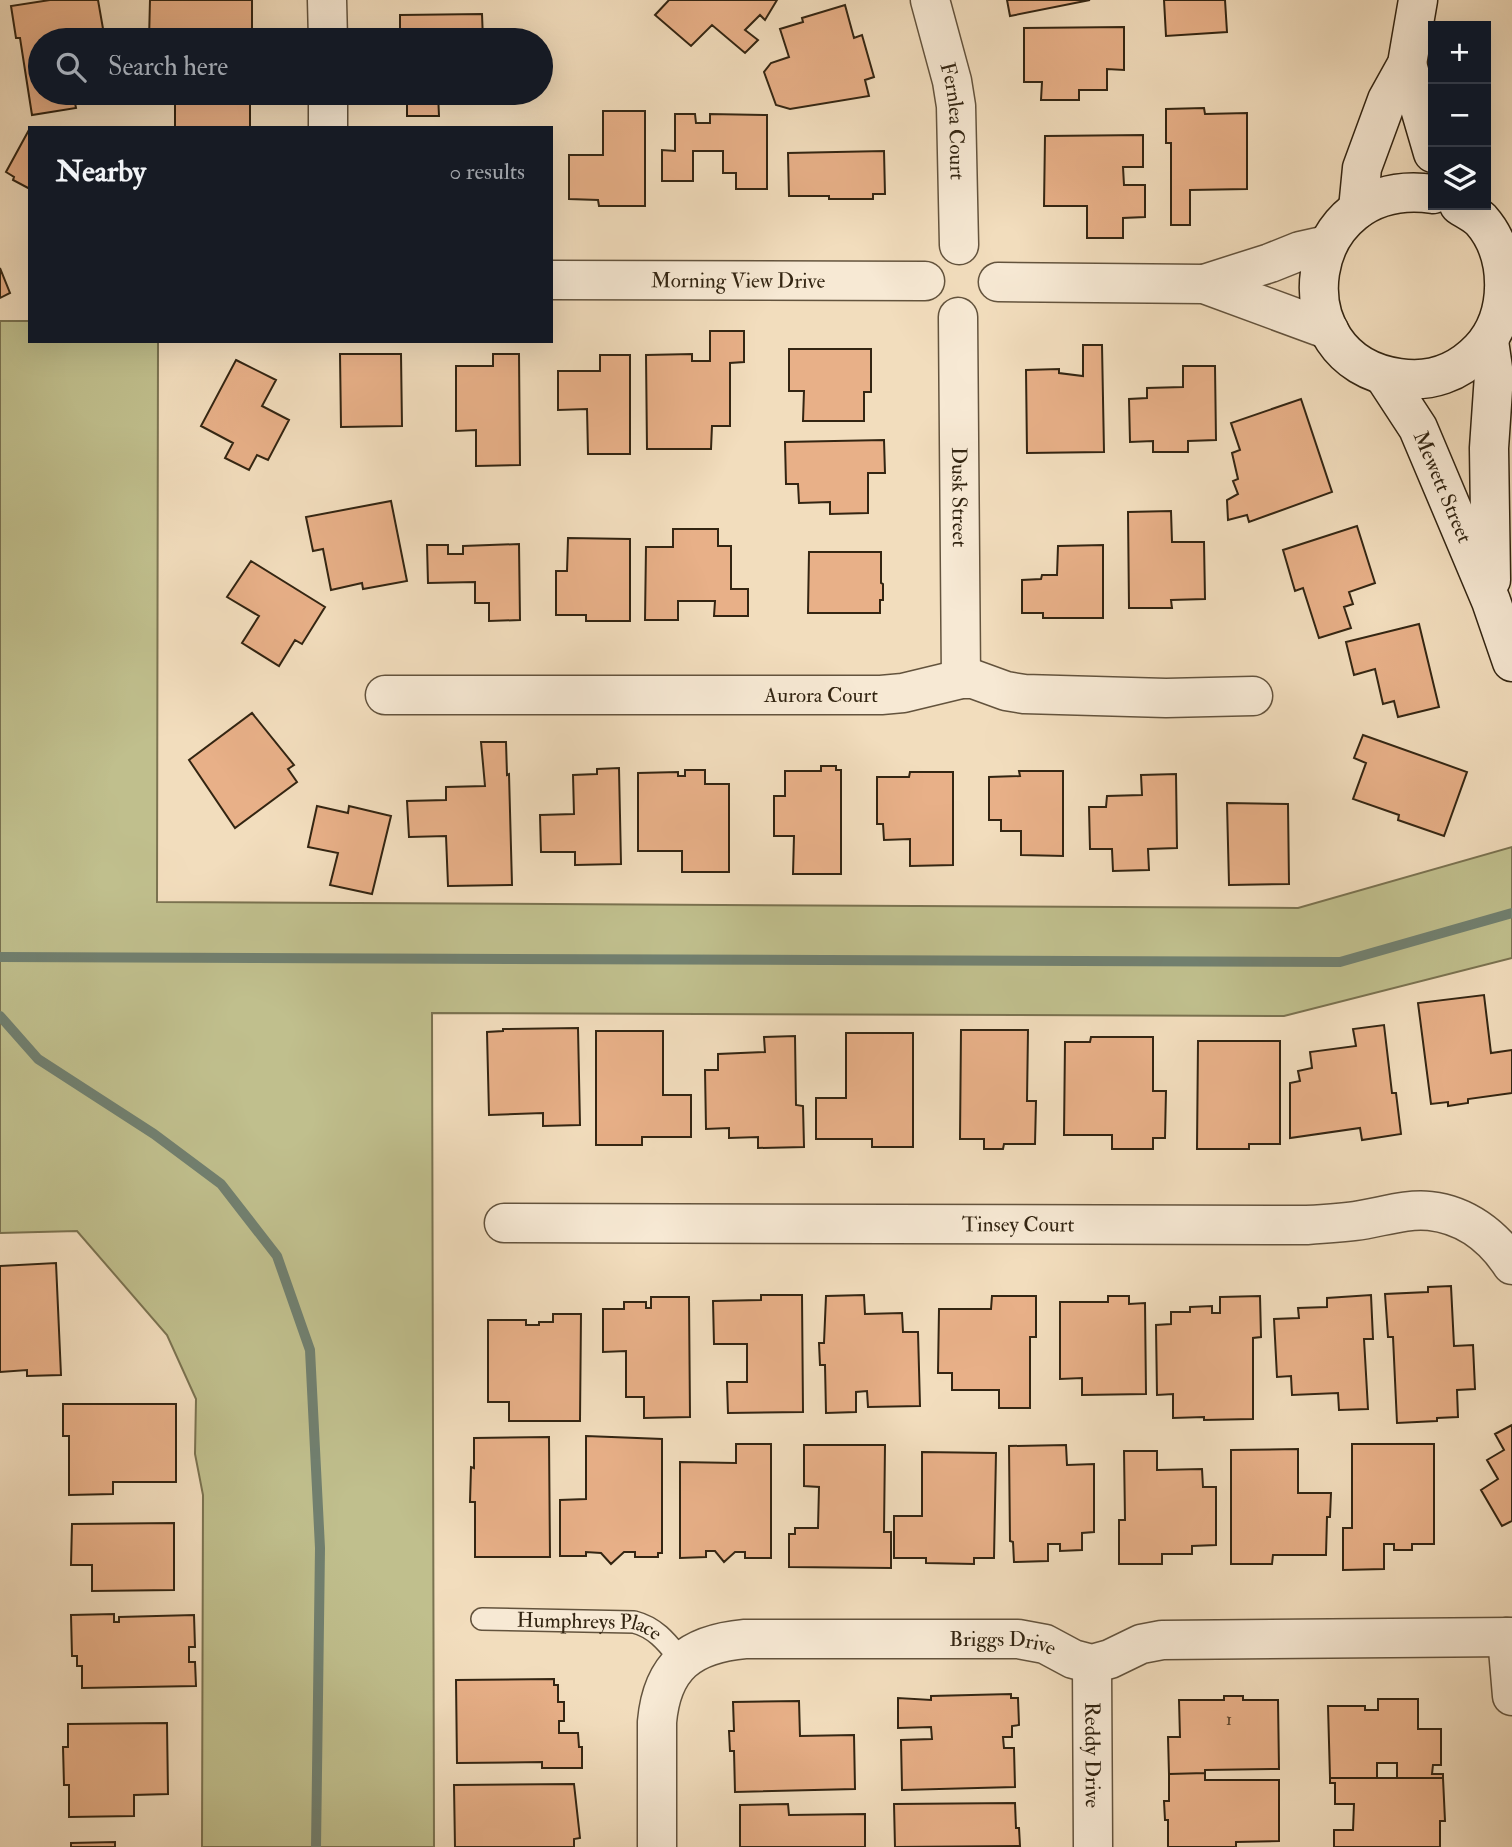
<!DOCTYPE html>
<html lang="en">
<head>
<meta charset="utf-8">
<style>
	body { margin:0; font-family:"IM FELL Double Pica",serif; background:#20242c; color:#f1f3f6 }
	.controls { position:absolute; right:21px; top:21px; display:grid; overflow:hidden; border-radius:0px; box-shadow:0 7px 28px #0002 }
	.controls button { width:63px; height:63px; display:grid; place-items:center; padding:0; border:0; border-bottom:2px solid #363941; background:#171b24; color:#f1f3f6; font:35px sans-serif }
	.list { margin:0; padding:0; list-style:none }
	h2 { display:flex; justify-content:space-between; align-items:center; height:91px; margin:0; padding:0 28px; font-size:30px }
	h2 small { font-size:23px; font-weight:400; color:#9ea1a6 }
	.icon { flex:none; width:38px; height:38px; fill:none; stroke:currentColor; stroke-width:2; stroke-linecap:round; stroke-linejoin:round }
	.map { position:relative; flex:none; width:1512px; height:1847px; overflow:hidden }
	.search { position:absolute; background:#171b24; box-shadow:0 7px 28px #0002; left:28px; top:28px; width:525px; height:77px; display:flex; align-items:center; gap:18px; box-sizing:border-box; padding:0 24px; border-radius:38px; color:#9ea1a6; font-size:26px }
	.panel { position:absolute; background:#171b24; box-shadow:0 7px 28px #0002; left:28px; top:126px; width:525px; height:217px; border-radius:0px }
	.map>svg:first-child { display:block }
	.green { fill:#c0bf8d; stroke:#7a7250; stroke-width:2 }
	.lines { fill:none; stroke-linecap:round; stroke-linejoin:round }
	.stream { stroke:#718070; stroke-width:10 }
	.building { fill:#e8b088; stroke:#332512; stroke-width:2 }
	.service-casing { stroke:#63533d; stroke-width:24 }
	.minor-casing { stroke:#63533d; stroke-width:41 }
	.secondary-casing { stroke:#332512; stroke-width:41 }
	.service { stroke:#f7e9d4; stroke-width:21 }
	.minor { stroke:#f7e9d4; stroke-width:38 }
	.secondary { stroke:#f7e9d4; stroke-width:38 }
	.labels { text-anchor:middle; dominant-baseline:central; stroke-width:5; stroke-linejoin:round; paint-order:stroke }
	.number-label { font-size:18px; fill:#604830 }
	.street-label { font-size:21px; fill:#332512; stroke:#f7e9d4 }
</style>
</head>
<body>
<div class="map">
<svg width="1512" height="1847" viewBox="0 0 1512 1847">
	<rect width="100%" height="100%" fill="#f2ddbd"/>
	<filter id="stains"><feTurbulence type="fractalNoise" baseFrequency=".00286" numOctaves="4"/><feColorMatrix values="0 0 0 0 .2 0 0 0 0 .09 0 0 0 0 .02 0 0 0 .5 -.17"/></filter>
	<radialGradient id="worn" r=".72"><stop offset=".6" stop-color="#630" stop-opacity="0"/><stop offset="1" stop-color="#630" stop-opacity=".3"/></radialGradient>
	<!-- green -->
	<path class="green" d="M0 321H30V341H158L157 902 1298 908 1512 847V958L1284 1016 432 1013 434 1847H202L203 1495 195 1454 196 1399 167 1335 77 1231 0 1233Z"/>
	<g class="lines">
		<!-- stream -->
		<path class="stream" d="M0 957 1340 962 1512 913
			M0 1016 38 1059 154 1134 221 1184 277 1256 310 1350 320 1548 316 1847"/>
	</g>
	<!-- building -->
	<path class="building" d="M50 0H98L105 40H40V93H73L76 108 32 115 20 38H16L11 6Z
		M150 0H252V40H149Z
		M669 0H777L765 20 760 15 745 30 758 40 745 53 712 25 691 46 655 15Z
		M1007 0H1090L1010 16Z
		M1164 0H1225L1227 32 1166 36Z
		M845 5 854 38 862 35 874 77 865 80 869 96 790 109 776 105 764 72 771 63 789 57 780 29 803 22 802 18Z
		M482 14 483 40H400V15Z
		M1124 27V70L1107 69V90H1079V100H1041L1042 82H1024V28Z
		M407 93H438L439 116H407Z
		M250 100V128H175V101Z
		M1204 108 1205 114 1247 113V189L1190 190V225H1171V143H1166V109Z
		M603 111H645V206H599L598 200 569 199V155H603Z
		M675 114H695L696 123H710V114L767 115V189H736V173H723V151H693V181H662V150L675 151Z
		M30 128V189L13 180 14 177 6 172Z
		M1143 135V167H1123L1124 185H1145V217L1123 218V238H1087V206H1044L1045 136Z
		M884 151 885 194H873V199H829V196H789L788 153Z
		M0 268 10 293 0 298Z
		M710 331H744V362L730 363V426H712L711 449H647L646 355 692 354V361H710Z
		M1083 345H1102L1104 452 1027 453 1026 370 1059 369V373L1083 376Z
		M789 349H871V392H864V421H803L804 391H789Z
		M340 354H401L402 426 341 427Z
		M493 354H519L520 465 476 466V430L456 431V366H493Z
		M600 355H630V454H588L587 409 558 410V371H600Z
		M236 360 276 380 262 406 289 420 268 460 257 455 249 470 225 458 233 443 201 426Z
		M1183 366H1215L1216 440 1188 441V452H1153V441L1130 442 1129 399 1147 398V388L1183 387Z
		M1301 399 1332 492 1249 522 1247 515 1228 520 1227 500 1238 494 1233 481 1238 479 1232 453 1240 450 1231 423Z
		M884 440 885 473H868V513L830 514V502L799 503 798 484H786L785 442Z
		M391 501 407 581 363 589 362 583 331 590 323 549 313 551 306 517Z
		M1171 511 1172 542H1204L1205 599 1171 600 1172 608H1129L1128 512Z
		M1357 526 1375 583 1349 592 1353 604 1344 607 1351 628 1319 638 1303 588 1295 591 1283 550Z
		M673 529H718V546H731V589H748V616H714L715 601H678V620H645L646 547H673Z
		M568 538 630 539V621H586V615H556V571H567Z
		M519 544 520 620 489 621V603H475V582L428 583 427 545H448V554H463V546Z
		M1103 545V618H1043V613H1022V580L1041 579 1042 575H1057L1058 546Z
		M809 552H881V583L883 584V600H880V613H808Z
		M251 561 325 607 302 644 295 640 279 666 242 643 259 616 227 597Z
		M1419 624 1439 707 1398 717 1394 701 1383 704 1375 669 1354 675 1346 642Z
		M252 713 294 765 288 769 297 782 235 828 189 760Z
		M1363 735 1467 772 1444 836 1398 820 1399 815 1353 799 1366 763 1354 758Z
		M481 742H506L507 775 509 774 512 885 448 886 446 836 409 837 407 801 446 800V787L485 786Z
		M821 766H836V770H841V874H793L794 836H774V796H785V771H821Z
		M619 768 621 864 575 865V852H541L540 815 574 814 573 775 597 774V769Z
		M685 770H705V784H729V872H682V851H638V773L678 772V776H685Z
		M1019 771H1063V856L1021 855V831H1001V820H989V777L1020 776Z
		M910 772H953V865L910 866V839L884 840 883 824H877V777H909Z
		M1176 774 1177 848 1148 849 1149 870 1113 871 1112 849H1090L1089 807H1106L1107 796 1142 795 1141 775Z
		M1227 803 1288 804 1289 884 1229 885Z
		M317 806 348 813 349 806 391 816 372 894 330 885 338 853 308 847Z
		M1484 995 1491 1053 1512 1050V1093L1468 1099V1103L1448 1106V1102L1431 1104 1418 1003Z
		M1384 1025 1392 1093H1396L1401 1134 1362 1140 1360 1128 1290 1138V1083L1300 1081 1298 1071 1312 1068 1310 1052 1356 1046 1353 1029Z
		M578 1028 580 1125 543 1126V1113L489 1115 487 1032 503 1031V1029Z
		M961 1030H1028L1027 1101H1036L1035 1144H1004L1003 1149H984V1139H960Z
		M596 1031H663V1095H691V1137H642V1145H596Z
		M846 1033H913V1147H872V1139H816V1098H846Z
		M795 1036 796 1105 803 1106 804 1147 758 1148V1137L729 1138V1128L706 1129 705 1070H718V1054L765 1052 764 1037Z
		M1091 1037H1153V1091H1166L1165 1138H1153V1149H1112V1135H1064L1065 1042H1090Z
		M1198 1041H1280V1144H1249V1149H1197Z
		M56 1263 61 1375 27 1376V1370L0 1372V1266Z
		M1451 1286 1454 1346 1473 1345 1475 1389 1457 1390 1458 1417 1437 1418V1421L1397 1423 1393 1337H1388L1385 1294 1428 1292V1287Z
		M761 1295H802L803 1412 728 1413 727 1382H747V1344H714L713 1301 761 1300Z
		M864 1295 865 1314 902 1313 903 1332H918L920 1406 868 1407 867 1391 856 1392V1412L826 1413 825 1365H820L819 1343H824L826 1296Z
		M1371 1295 1373 1339H1364L1368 1409 1339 1410 1338 1393 1292 1395 1291 1376 1277 1377 1274 1319 1299 1318 1298 1308 1327 1307V1298Z
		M992 1296H1036V1337H1030V1408H999V1390H952V1373H938L939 1309H991Z
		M1108 1296H1129V1304L1145 1303 1146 1394 1082 1395V1378L1060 1379V1302H1108Z
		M1260 1296 1261 1337 1253 1338V1419L1204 1420V1417L1173 1418V1394L1157 1395 1156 1325 1171 1324V1312H1190V1307L1212 1306V1313H1220V1297Z
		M651 1297H689L690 1417 644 1418V1397H626V1351L603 1352V1309H624V1302H646V1308H651Z
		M553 1314H581L580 1421H509V1402H488V1320H526V1325H539V1322H553Z
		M63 1404H176V1482H113V1494L69 1495V1436H63Z
		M1512 1425V1521L1502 1526 1481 1490 1498 1479 1487 1460 1504 1450 1495 1434Z
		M586 1436 662 1439V1553H658V1557H635V1552H624L611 1564 601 1553 586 1552V1556H560V1500L586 1499Z
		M549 1437 550 1557H475V1502H470L471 1467 474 1468V1438Z
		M736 1444H771V1558H745V1552H735L724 1562 715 1551H706V1557L680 1558V1462L736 1463Z
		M1352 1444H1434V1544H1412V1550H1394V1544H1384V1569L1343 1570V1528H1352Z
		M804 1445H885L884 1532H891V1568L789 1567V1534H795V1528H818L819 1487 804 1486Z
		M1066 1445 1067 1465 1094 1464V1532L1082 1533V1550L1060 1551V1544H1048V1561L1014 1562 1013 1542 1010 1541 1009 1446Z
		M1298 1449V1493H1331L1330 1517H1327L1326 1555H1273L1272 1564H1231V1450Z
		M1124 1451H1157V1470L1202 1469 1203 1487H1216V1545L1192 1546V1554H1162V1564H1119V1520H1125Z
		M922 1452 996 1453 994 1558H974V1564L926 1563V1558H894V1516H922Z
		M174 1523V1590L92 1591V1565H71L72 1524Z
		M114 1614V1622H119V1617L194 1615 195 1647H189V1662H195L196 1686 82 1688V1666H77V1656H72L71 1615Z
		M554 1679V1685H558V1702H564V1721H559V1733H578L579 1747H582V1768H542V1762L457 1763 456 1680Z
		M1011 1694V1698H1018L1019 1725 1012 1726V1737H1003L1004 1748H1014L1015 1787 902 1790 901 1740 932 1739 931 1727 898 1728V1698L931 1700V1696Z
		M1224 1696H1243V1700H1278L1279 1769 1205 1770V1773L1169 1774 1168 1737H1180L1179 1700H1224Z
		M1378 1699H1418V1729H1441V1765H1433L1432 1774H1443V1778H1397V1763H1377V1778H1330L1328 1706H1365V1710H1378Z
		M799 1701 800 1736 854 1735 855 1789 735 1792 734 1751H730L729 1731H734L733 1702Z
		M167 1723 168 1794 134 1795V1816L69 1817V1785H64L63 1747H68V1724Z
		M1205 1773V1780H1279V1841L1236 1842V1847H1168V1820H1165L1164 1801H1169V1774Z
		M1330 1778H1443L1445 1821H1440V1847H1334V1830H1353L1354 1804H1335V1783H1330Z
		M574 1784 580 1838 574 1839V1847H455L454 1785Z
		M1015 1803 1016 1828H1019L1020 1846 895 1847 894 1804Z
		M788 1804 789 1815 865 1814V1847H740V1805Z
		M115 1842V1847H71V1843Z"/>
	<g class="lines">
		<defs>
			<g id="service">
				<path id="s1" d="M482 1619 634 1622C657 1628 668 1644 682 1661"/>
			</g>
			<g id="minor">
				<path d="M327 0 328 40"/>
				<path id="s2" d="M930 0 952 81 956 106 959 245"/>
				<path d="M328 93V128"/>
				<path id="s3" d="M551 280 925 281"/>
				<path d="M998 282 1204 284 1329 330"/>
				<path d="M1204 284 1270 263 1300 251 1327 245"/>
				<path id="s4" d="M958 317 961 679"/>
				<path id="s5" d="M385 695H881L903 693 961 679H973L1006 691 1024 694 1166 698 1253 696"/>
				<path id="s6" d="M504 1223 1307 1225C1323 1224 1339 1223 1355 1221 1379 1218 1406 1208 1430 1211 1465 1215 1493 1236 1512 1265"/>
				<path d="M1507 1637 1512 1696"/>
				<path id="s7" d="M1092 1664 1093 1847"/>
				<path id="s8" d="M657 1847V1722C662 1666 690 1644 745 1639H1018L1045 1644 1073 1659 1092 1664 1110 1659 1141 1644 1162 1640 1512 1637"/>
			</g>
			<g id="secondary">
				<path d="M1407 64 1433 153"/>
				<path d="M1433 194C1299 175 1277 361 1399 378 1430 383 1458 373 1480 350 1512 316 1512 255 1481 220 1475 214 1466 210 1459 205"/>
				<path d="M1358 209 1362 168 1387 100 1407 64 1418 0"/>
				<path d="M1489 341 1494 375 1489 448 1491 580"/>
				<path id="s9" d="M1384 376 1418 428 1491 601 1512 662"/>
			</g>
		</defs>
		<!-- service casing -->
		<use href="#service" class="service-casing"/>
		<!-- minor casing -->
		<use href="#minor" class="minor-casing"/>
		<!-- secondary casing -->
		<use href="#secondary" class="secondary-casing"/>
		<!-- service -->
		<use href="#service" class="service"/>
		<!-- minor -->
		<use href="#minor" class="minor"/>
		<!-- secondary -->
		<use href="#secondary" class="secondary"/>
	</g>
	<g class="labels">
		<!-- number labels -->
		<g class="number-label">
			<text x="1229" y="1719">1</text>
		</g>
		<!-- street labels -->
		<g class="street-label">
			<text stroke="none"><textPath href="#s2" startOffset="124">Fernlea Court</textPath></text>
			<text stroke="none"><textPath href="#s3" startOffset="187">Morning View Drive</textPath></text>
			<text stroke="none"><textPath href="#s9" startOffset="126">Mewett Street</textPath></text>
			<text stroke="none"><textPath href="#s4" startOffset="180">Dusk Street</textPath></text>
			<text stroke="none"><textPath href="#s5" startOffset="436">Aurora Court</textPath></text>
			<text stroke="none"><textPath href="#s6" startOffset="514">Tinsey Court</textPath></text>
			<text stroke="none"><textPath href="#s1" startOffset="108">Humphreys Place</textPath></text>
			<text stroke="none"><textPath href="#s8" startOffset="518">Briggs Drive</textPath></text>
			<text stroke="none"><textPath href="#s7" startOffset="91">Reddy Drive</textPath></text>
		</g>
	</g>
	<rect width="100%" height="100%" filter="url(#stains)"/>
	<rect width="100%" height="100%" fill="url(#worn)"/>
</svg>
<div class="controls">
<button>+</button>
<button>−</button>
<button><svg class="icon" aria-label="layers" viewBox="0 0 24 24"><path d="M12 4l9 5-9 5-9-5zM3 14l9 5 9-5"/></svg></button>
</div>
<div class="search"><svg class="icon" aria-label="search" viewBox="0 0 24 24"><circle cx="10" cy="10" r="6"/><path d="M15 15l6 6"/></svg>Search here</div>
<section class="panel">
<h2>Nearby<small>0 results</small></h2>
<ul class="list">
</ul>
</section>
</div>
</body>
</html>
